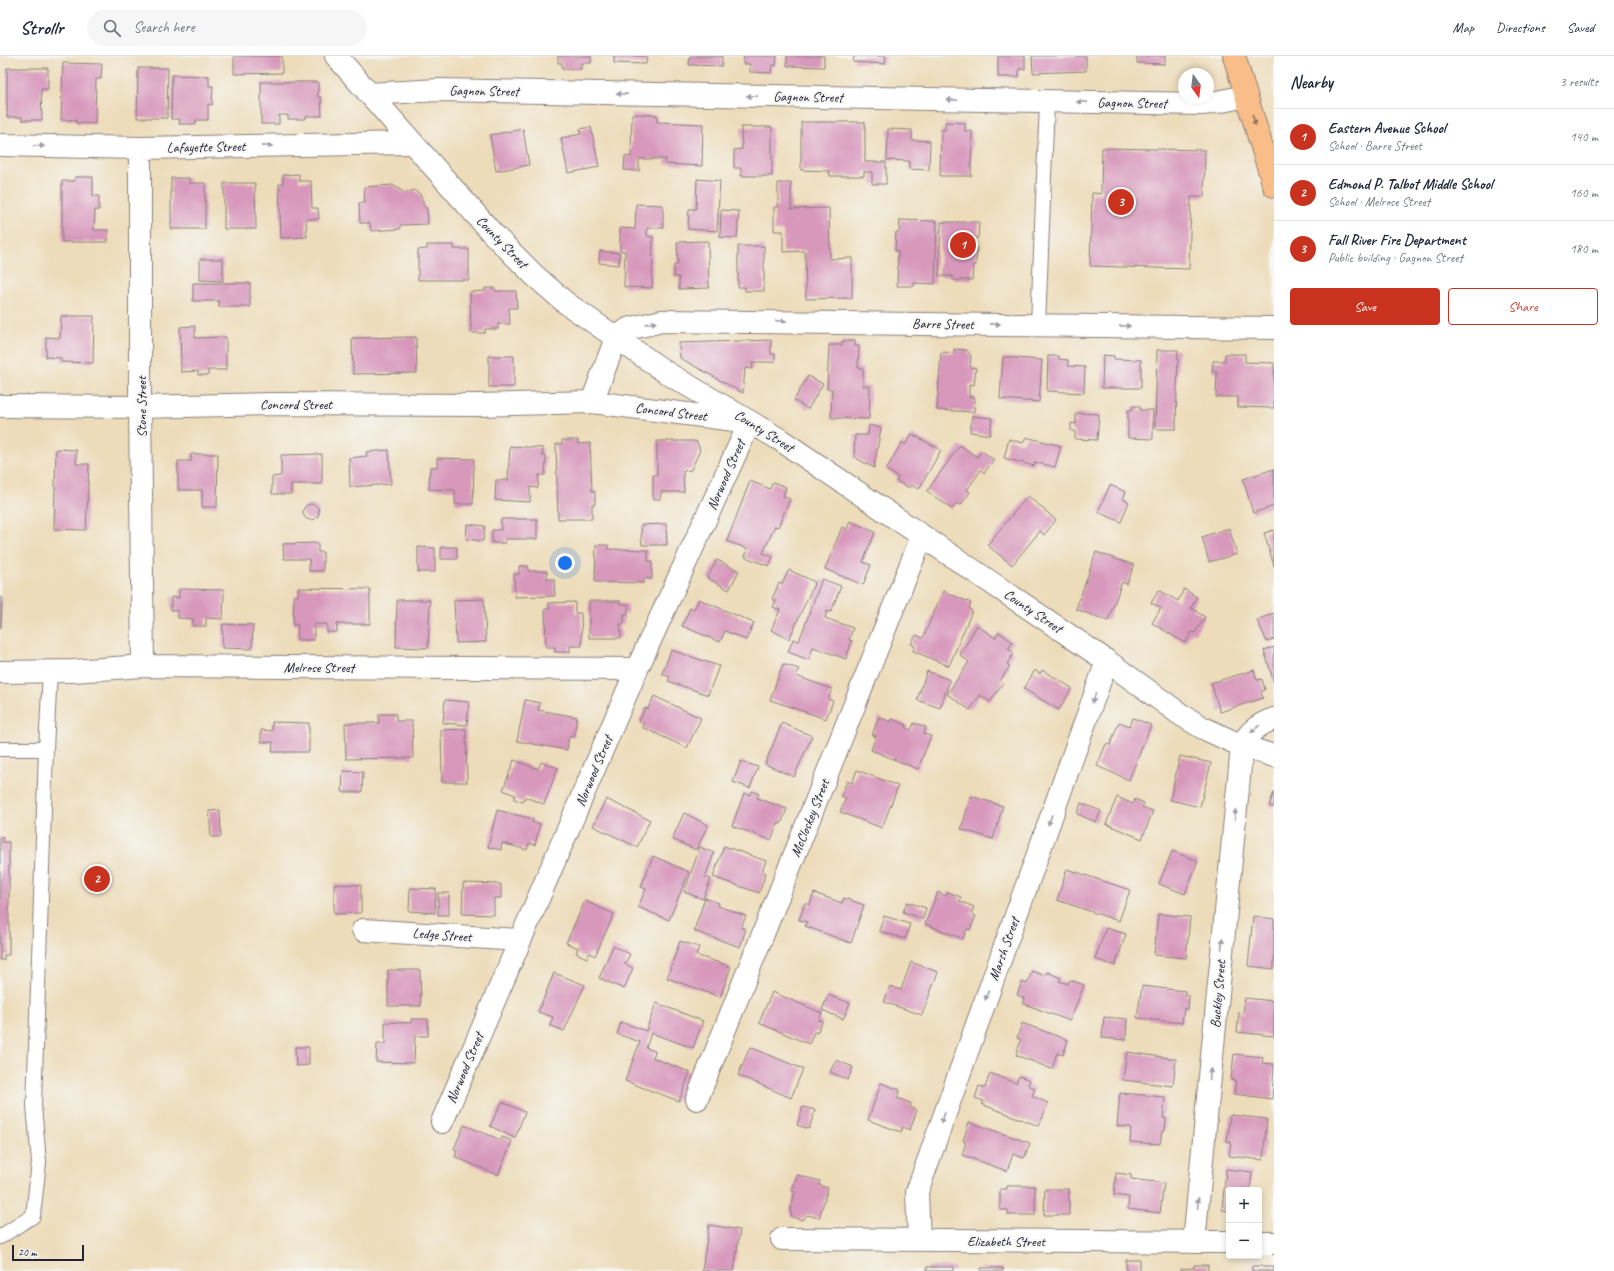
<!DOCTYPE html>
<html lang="en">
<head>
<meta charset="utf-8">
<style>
	body { margin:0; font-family:Caveat,sans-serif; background:#f6f6f7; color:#1f2937 }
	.controls { position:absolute; right:12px; bottom:12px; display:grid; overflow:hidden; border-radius:4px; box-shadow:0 2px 6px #0003 }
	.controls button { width:36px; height:36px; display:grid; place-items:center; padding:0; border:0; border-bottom:1px solid #e0e1e3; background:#fff; color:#1f2937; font:20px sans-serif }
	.compass { position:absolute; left:1178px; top:12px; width:36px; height:36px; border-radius:50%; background:#fff; box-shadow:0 2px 6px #0003; rotate:166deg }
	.scale { position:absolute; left:12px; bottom:10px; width:72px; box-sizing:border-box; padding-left:4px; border:2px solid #22223b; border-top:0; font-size:11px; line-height:14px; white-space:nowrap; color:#22223b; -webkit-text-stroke:3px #f6f6f2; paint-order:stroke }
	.you { position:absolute; left:565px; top:507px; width:14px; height:14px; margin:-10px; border:3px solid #fff; border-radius:50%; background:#1a73e8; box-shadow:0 0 0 6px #1a73e833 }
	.badge { display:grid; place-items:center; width:26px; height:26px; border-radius:50%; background:#c8321e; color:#fff; font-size:13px; font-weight:700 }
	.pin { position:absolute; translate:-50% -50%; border:2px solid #fff; box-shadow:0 1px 4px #0006 }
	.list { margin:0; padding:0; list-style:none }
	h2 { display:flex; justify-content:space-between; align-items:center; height:52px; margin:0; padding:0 16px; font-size:17px }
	h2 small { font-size:13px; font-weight:400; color:#747a83 }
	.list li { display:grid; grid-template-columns:26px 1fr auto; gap:12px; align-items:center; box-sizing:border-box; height:56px; padding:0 16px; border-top:1px solid #e0e1e3 }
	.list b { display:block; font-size:15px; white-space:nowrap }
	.list p { margin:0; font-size:13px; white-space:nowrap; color:#747a83 }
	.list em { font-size:13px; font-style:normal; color:#747a83 }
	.actions { display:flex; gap:8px; padding:12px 16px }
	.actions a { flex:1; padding:9px 0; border:1px solid #c8321e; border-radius:4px; text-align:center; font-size:14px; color:#c8321e }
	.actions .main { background:#c8321e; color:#fff }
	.icon { flex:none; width:22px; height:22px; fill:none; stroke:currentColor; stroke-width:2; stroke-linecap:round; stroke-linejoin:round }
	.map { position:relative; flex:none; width:1274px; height:1215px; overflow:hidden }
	header { display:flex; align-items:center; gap:24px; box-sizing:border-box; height:56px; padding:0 20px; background:#fff; border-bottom:1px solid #e0e1e3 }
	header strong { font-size:19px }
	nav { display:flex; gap:22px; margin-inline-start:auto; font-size:14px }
	.search { width:280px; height:36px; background:#f6f6f7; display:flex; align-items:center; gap:10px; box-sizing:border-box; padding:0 14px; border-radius:22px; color:#747a83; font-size:15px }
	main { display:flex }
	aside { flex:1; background:#fff }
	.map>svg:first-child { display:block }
	.building { fill:#d898bc }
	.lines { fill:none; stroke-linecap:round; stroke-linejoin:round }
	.service-casing { stroke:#887f7a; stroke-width:16 }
	.minor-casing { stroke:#887f7a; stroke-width:24 }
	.tertiary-casing { stroke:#887f7a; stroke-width:24 }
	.primary-casing { stroke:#887f7a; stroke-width:24 }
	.service { stroke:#fff; stroke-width:14 }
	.minor { stroke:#fff; stroke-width:22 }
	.tertiary { stroke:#fff; stroke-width:22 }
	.primary { stroke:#f8bd88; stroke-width:22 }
	.oneway { fill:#9c9ca7 }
	.oneway2 { fill:#8d7062 }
	.labels { text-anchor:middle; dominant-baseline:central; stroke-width:4; stroke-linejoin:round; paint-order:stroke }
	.street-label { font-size:14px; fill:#22223b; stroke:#f6f6f2 }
</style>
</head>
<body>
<header>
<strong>Strollr</strong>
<div class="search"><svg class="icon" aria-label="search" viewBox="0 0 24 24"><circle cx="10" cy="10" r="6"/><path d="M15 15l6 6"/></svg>Search here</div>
<nav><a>Map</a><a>Directions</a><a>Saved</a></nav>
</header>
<main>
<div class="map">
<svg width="1274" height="1215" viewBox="0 0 1274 1215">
	<rect width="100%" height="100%" fill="#f6f6f2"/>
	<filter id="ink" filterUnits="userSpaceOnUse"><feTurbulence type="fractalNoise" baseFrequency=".025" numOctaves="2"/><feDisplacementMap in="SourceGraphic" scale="8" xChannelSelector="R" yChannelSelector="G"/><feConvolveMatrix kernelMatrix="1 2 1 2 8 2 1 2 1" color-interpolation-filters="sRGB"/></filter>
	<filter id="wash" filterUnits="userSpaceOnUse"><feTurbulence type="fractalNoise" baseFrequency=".012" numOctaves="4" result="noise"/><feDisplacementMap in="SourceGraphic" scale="16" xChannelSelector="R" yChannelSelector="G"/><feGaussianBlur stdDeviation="0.9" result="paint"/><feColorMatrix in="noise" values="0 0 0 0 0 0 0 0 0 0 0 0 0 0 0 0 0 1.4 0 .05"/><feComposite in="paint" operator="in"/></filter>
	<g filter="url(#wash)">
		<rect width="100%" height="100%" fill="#eddcba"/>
		<g id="blocks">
			<!-- building -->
			<path class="building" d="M234 0H282V17L234 18Z
				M558 0H591V7H581V13H562V7H558Z
				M614 0H647L646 8 614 7Z
				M690 0H722V10L689 9Z
				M744 0H777L776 10 772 9 771 17 750 16V8H743Z
				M787 0H824V11L787 10Z
				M854 0H886L885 8 853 6Z
				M998 0H1025V13H1019V21H998Z
				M1032 0H1086V15L1033 17Z
				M1137 0H1165V8L1137 7Z
				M63 7 102 8 101 23H96L95 68 76 67V64H61Z
				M7 12H48V33H41L42 64H22V61H7Z
				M138 12H168L167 62H137Z
				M172 19 209 20V30H213L212 49 208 48V64H196V68H179L180 63H171Z
				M261 26H318V41H321L322 60H306V63H288V59H279V68H261Z
				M632 58 657 59V66L703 68 702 110 665 108 666 103H639V115L624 114 625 100 631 101Z
				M801 66H865V106H886V128H872V116H864V120H830L829 115 801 114Z
				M945 66 965 67V75H972L971 120H940L941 74H945Z
				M591 71 599 111 568 117 561 82 581 78 580 73Z
				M741 71H772V120H741V112H734V94L742 93Z
				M523 73 529 109 496 115 490 79Z
				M888 73 912 74V84L930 85 929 114 909 113V105L887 104Z
				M1102 92 1205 94 1204 141H1191L1189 213 1090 210 1092 137 1101 138Z
				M299 118V125H311L312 152H318L319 163H306L307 181 281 182 279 128H283V119Z
				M75 121H93V140H99V154H95L94 174H108V186H62V125H75Z
				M171 122H189V127H205V173H171Z
				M697 123 720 125 717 175 688 173 689 153H696Z
				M224 127H255L256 173H224Z
				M778 127H791V153L829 152 830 203 852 202V242L806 243 805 195 783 196V175H774V151H778Z
				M393 129 405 137 414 134 420 138 423 145V149L427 153 428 168 400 169V173L371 175 370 167H360L359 147H365L364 131Z
				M636 148 663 149V172H647V180L653 181 652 232 624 231 625 195H620V172L635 173Z
				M721 154 739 155 737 182 720 181Z
				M900 164 937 165 935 228 914 227V230H897L898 195H895L896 176H899Z
				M941 166H979L978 182H972L971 192H977L976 209H973L972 224H953V220H939Z
				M708 185 709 232 679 233V221H674V209H678L677 186Z
				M427 189H454V193H469V224H418V194L427 193Z
				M738 190H764V235H745V231H738Z
				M600 195 620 197 619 209 599 207Z
				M200 203H223V225L200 224Z
				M193 227H250V251H219V245H193Z
				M485 232H495V235H516L517 252H509L510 268H498V273H485V277H471L470 236 485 235Z
				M61 260H94L93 307 61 306V302L46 301V281L60 282Z
				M195 270V282L226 281V314H208V319H198V315L181 316 180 271Z
				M416 281 417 317 353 318 352 282Z
				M771 284V298H775V306H752L753 313 745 312 743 337 680 302 679 287Z
				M842 285H855V290H859L858 312H863V330H870L869 363 831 362 832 333H827L829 289H842Z
				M954 293 967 294 971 300 970 311 976 312 974 329 969 328V341H975L974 356 937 354 941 296 954 297Z
				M1157 294H1178L1176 373H1155Z
				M1225 298H1245V306L1274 307V352L1238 351V341H1216L1217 316H1212L1213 305H1225Z
				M1103 299 1114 300V303L1141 304V332H1102Z
				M489 300H514V331H489Z
				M1048 300H1059V303L1068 304V310L1085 311 1084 337 1047 335Z
				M1003 301 1042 304 1039 346 1000 343Z
				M808 320 823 328 808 353 794 344Z
				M1133 350H1140V354H1153V383L1128 382V354H1132Z
				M1076 357 1099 358 1097 384 1075 383V375H1071V367L1076 368Z
				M972 360 992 362 990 379 970 376Z
				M869 369 881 372 874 412 854 401 855 379H868Z
				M912 378 941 394 919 433 911 429 910 432 896 425 898 421 886 414 902 386 905 389Z
				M1026 381 1061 390 1055 411 1035 406 1034 410 1004 402 1009 383 1023 387Z
				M562 384H578V388L590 387 592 435H595V448H592V463H558L556 388H562Z
				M657 385H693L697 386 700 394 691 414 683 415 684 436H661L660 443H653V419H657Z
				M960 389 977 401 982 395 994 404 984 417 981 414 967 434 970 436 961 449 957 447 952 453 927 435Z
				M510 390 543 392 542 400H546L545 419H539L538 432 530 431V446L495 444 496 424H508Z
				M56 393 76 394V408H89L86 474 54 473Z
				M389 394 391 428 350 431 349 402 367 400 366 396Z
				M191 398H218L217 451H202V434H178V405H191Z
				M322 398V428H291V438H272V421L281 420V399Z
				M437 402 474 403 473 448H455V434L429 433 430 411H437Z
				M1274 413V450L1253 457 1243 423Z
				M750 425 770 433 773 426 786 431 783 440 790 443 778 471 775 470 763 497 773 501 769 510 745 501 748 493 727 485Z
				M1110 429 1126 436 1123 443 1129 446 1121 466 1098 456Z
				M1028 440 1056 464 1044 479 1040 475 1012 509 987 489Z
				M303 456a8 8 0 1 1 16 0a8 8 0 1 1-16 0Z
				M501 463H537V483H505V487H492V474H501Z
				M850 465 875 476 863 506 871 509 863 529 825 513 842 471 847 473Z
				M467 468 485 470 483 485 466 483Z
				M666 468 667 489H642L641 469Z
				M1229 472 1237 498 1209 506 1202 481Z
				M1274 474V510L1264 477Z
				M318 487V496H323V515H309V503H284L283 488Z
				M596 489H608V493L648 494V505H652V523L644 522V527L595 526Z
				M418 491 435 492V516H418Z
				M441 491H457V503H441Z
				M1096 496 1134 509 1127 528 1122 526 1108 565 1076 553Z
				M717 504 739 515 729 534 707 522Z
				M519 510H528V515H547V523H554L555 540 515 541 514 518H519Z
				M789 514 815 526 789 583 771 574 780 554 773 551 776 545 772 543 779 527 782 528Z
				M822 523 841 530 831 556 827 555 825 562 853 572 849 584 852 585 846 603 813 591 809 604 788 596 793 583 799 585Z
				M298 532 370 533V568H337V576H327V568H314V584H297L298 569H293L294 540H298Z
				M179 533 224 534 223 563 206 562V570H193V563L178 562V555L171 554V541L179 542Z
				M1184 533 1197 541 1191 552 1205 561 1195 577 1192 576 1185 587 1152 567 1161 552 1151 547 1159 534 1178 545Z
				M943 535 971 547 969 553 972 555 949 610 913 595 915 590 911 588 916 579 923 582Z
				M0 541H2L1 572H0Z
				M484 543 486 586 456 587 454 544Z
				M699 543 754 567 746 584 725 575 720 586 682 570 690 552 694 553Z
				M397 544H430L428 592 396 591Z
				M589 545H620V548H628V558H624V568H620L621 582H589Z
				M575 546V557H581L582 590H570V596H555V591H546L545 553H549V547Z
				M1274 557V583L1267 586 1257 564Z
				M223 568 253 569 252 593 222 592Z
				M977 569 995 582 999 576 1013 586 1008 593 1014 597 1007 608 1010 610 1000 625 1003 627 990 646 980 639 970 654 947 638 969 606 960 599Z
				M1274 591V627L1264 594Z
				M671 594 719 610 708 639 668 625 670 621 662 618Z
				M783 608 799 613 796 620 832 633 828 643 833 645 826 663 770 644Z
				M1035 614 1040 618 1042 614 1072 632 1059 654 1024 633Z
				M1254 614 1257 624 1262 623 1265 634 1261 636 1263 642 1220 656 1211 627Z
				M927 615 950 624 940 652 917 644Z
				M654 640 701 662 687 692 642 671 644 668 639 665 645 652 648 653Z
				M445 644 469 646 467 669 443 667Z
				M525 644 540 647 538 654 577 661 574 681 569 680 567 694 517 685Z
				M379 658H396V665H412L413 702 346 703 345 667H379Z
				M879 661 891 666 892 663 907 669 906 672 911 674 914 667 926 671 924 678 931 680 918 713 871 694 876 680 872 679Z
				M1133 662 1151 669 1129 724 1097 710 1106 688 1110 689 1119 666 1130 670Z
				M272 666 309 667V696H272L273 686H261V674L272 675Z
				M782 667 812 680 794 721 765 708Z
				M466 673 467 726H442L441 674Z
				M1180 700 1211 707 1200 751 1170 744Z
				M514 704 538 713 541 706 558 712 544 748 525 741 523 746 514 743 515 739 503 734Z
				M741 705 758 711 750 732 733 726Z
				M857 714 898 730 882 772 840 756 846 742 841 740 847 725 852 727Z
				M343 715 363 716 362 736H342Z
				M752 735 759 738 757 742 787 753 781 768 778 767 771 784 732 770 744 737 750 739Z
				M1274 736V751L1269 750Z
				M971 740 1003 750 993 783 961 773Z
				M1117 741 1133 748 1135 743 1144 747 1142 751 1153 755 1142 783 1106 768Z
				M606 743 650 764 637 791 593 770Z
				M1081 747 1101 755 1096 766 1077 758Z
				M220 754 221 781H211L209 755Z
				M497 754 533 763 532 766 540 768 535 789 529 787 527 794 502 787 501 794 488 791Z
				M684 757 708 769 696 794 672 783Z
				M0 781H3V786H9V899H4V904H0Z
				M724 790 766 805 762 815 766 817 759 837 713 821Z
				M700 791 714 797 705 821 711 823 703 843 684 836Z
				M1172 795 1198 805 1185 838 1159 828Z
				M653 800 689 816 669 864 638 851 646 833 641 831Z
				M1067 813 1130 834 1119 865 1057 844Z
				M463 827 501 828V842H494V859L462 858Z
				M334 828 361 829V857L334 858Z
				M410 832 436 833 435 857 409 855Z
				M938 836 946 840 948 836 961 841 959 845 974 851 971 858 976 860 970 874 967 873 963 883 925 868Z
				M438 837H449V859H438Z
				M814 837 842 847 844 842 864 849 851 887 805 870 807 866 799 864 805 847 810 849Z
				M705 842 719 847 718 850 746 860 741 872 746 873 740 891 694 875Z
				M585 845 614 858 595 900 590 897 587 902 576 897 578 892 566 887Z
				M907 846 926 852 923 863 903 856Z
				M1158 858 1190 861 1186 902 1154 899Z
				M884 860 910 868 905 883 879 875Z
				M1253 860 1274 863V913L1248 910Z
				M1106 872 1126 878 1115 910 1095 903Z
				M680 885 699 891 696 899 731 911 720 941 667 922Z
				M613 890 630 898 625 908 633 912 624 933 599 922Z
				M911 906 938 916 922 959 884 946 890 930 901 934Z
				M388 914H420L421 950H388Z
				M1032 915 1045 920 1047 916 1061 922 1059 925 1068 928 1070 924 1084 929 1070 965 1022 947 1024 942 1017 939 1022 926 1027 928Z
				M554 917 585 929 564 975 550 969 553 961 538 956Z
				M1142 930 1185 935V939L1189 940 1188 953 1184 952 1182 967 1137 962Z
				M772 936 822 957 819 964 823 965 817 977 814 976 809 988 759 967Z
				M828 939 850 947 843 963 822 954Z
				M1245 942 1274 945V980L1237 976 1239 956 1243 957Z
				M656 947 703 965 693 992 651 977 646 992 655 995 653 1002 690 1016 679 1045 625 1025 640 986 617 978 621 966 646 975Z
				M1104 961 1127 963 1126 984 1102 982Z
				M411 963H428V980H415L414 1007 376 1006 377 988H385V966L411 967Z
				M1022 967 1068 984 1063 999 1057 997 1052 1013 1016 999 1021 984 1017 982Z
				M295 991H309V1009L296 1010Z
				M750 991 803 1013 791 1042 738 1019Z
				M1127 996 1176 1003 1173 1030 1123 1024Z
				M1234 998 1263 1001 1262 1007 1274 1008 1272 1043 1234 1038 1236 1025 1231 1024Z
				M836 1004 853 1011 848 1024 830 1016Z
				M990 1017 1016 1027 1019 1020 1030 1024 1028 1029 1035 1032 1032 1040 1048 1047 1039 1070 981 1048 983 1045 975 1042 979 1030 985 1032Z
				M881 1027 900 1034 897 1042 911 1047 910 1051 917 1054 910 1074 903 1071 901 1076 868 1064Z
				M1120 1037 1165 1041 1163 1062H1166L1165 1075H1162L1160 1088 1130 1086 1131 1071 1117 1070Z
				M502 1046 525 1056 515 1082 490 1070Z
				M803 1051 815 1054 809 1073 797 1069Z
				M1230 1059 1267 1063 1263 1104 1229 1100 1231 1086H1227Z
				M969 1066 1030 1087 1024 1102 1013 1098 1007 1115 962 1099 966 1086 963 1085Z
				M464 1069 501 1084 502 1081 512 1085 498 1119 455 1101 457 1094 454 1093Z
				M1226 1113 1252 1116 1250 1134H1229V1155L1222 1154Z
				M1116 1117 1131 1119V1123L1164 1127 1160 1157 1128 1153 1129 1141 1114 1139Z
				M797 1119 820 1125 819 1129 828 1132 819 1162 808 1159 802 1164 792 1161 790 1155 795 1136 792 1135Z
				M1007 1130H1035V1159H1008V1154H1000V1133H1007Z
				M1045 1133H1069V1159H1044Z
				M709 1169 740 1174 734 1215H702Z
				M1126 1204H1140V1215H1126Z
				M1194 1209H1208V1215H1180V1213L1194 1212Z
				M1252 1210H1274V1215H1252Z
				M927 1211H954V1215H927Z
				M981 1212H1003V1215H981Z"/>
		</g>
	</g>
	<g filter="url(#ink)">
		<use href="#blocks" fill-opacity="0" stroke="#887f7a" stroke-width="1"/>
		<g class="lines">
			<defs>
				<path id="service" d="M1038 269 1047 46
					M0 693H46L50 615
					M0 1181 33 1160 39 1106 34 1050 46 693"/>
				<path id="minor" d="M369 38 438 34 1204 48 1217 46 1246 40
					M0 89 140 92 412 87
					M140 92V351L143 610
					M592 346 616 282 628 273 662 265 1274 272
					M0 350 140 351 270 348 478 349 592 346 750 366 637 613 442 1066
					M0 616 73 615 143 610 637 613
					M363 874 520 884
					M697 1043 922 480
					M782 1183 1229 1186
					M919 1184 917 1136 1107 605
					M1194 1186 1242 690
					M1259 1187H1274"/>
				<path id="tertiary" d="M336 0 493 178 535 220 566 247 667 317 779 383 1107 605 1180 658 1203 672 1242 690 1274 700
					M1242 690C1248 676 1259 668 1274 663"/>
				<path id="primary" d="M1234 0 1274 130"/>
			</defs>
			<!-- service casing -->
			<use href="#service" class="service-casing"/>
			<!-- minor casing -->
			<use href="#minor" class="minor-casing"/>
			<!-- tertiary casing -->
			<use href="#tertiary" class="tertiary-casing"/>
			<!-- primary casing -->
			<use href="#primary" class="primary-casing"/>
			<!-- service -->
			<use href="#service" class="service"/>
			<!-- minor -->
			<use href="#minor" class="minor"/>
			<!-- tertiary -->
			<use href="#tertiary" class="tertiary"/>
			<!-- primary -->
			<use href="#primary" class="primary"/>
		</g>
		<!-- one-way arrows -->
		<defs><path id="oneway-solid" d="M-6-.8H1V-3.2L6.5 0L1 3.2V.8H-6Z"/></defs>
		<g class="oneway">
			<use href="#oneway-solid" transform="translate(622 38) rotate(-179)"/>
			<use href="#oneway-solid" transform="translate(752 40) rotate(-179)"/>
			<use href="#oneway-solid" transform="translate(952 44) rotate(-179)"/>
			<use href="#oneway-solid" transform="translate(1082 46) rotate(-179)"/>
			<use href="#oneway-solid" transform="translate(39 90) rotate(2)"/>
			<use href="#oneway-solid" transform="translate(267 90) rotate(-1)"/>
			<use href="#oneway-solid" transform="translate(781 265) rotate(1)"/>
			<use href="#oneway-solid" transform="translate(651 267) rotate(-11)"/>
			<use href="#oneway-solid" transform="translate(995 268) rotate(1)"/>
			<use href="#oneway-solid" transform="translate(1125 270) rotate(1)"/>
			<use href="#oneway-solid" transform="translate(1094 642) rotate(110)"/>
			<use href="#oneway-solid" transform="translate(1255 673) rotate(140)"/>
			<use href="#oneway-solid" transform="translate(1235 759) rotate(-85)"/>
			<use href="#oneway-solid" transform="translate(1050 764) rotate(110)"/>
			<use href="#oneway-solid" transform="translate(1222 888) rotate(-85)"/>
			<use href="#oneway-solid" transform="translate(987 939) rotate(110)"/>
			<use href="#oneway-solid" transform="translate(1210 1018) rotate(-85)"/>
			<use href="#oneway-solid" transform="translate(943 1062) rotate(110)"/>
			<use href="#oneway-solid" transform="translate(1198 1147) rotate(-85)"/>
		</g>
		<use class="oneway2" href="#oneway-solid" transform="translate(1254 64) rotate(73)"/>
	</g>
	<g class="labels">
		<!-- street labels -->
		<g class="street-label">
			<text transform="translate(484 35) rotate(1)">Gagnon Street</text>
			<text transform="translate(808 41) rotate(1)">Gagnon Street</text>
			<text transform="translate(1132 47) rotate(1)">Gagnon Street</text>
			<text transform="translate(206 91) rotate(-1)">Lafayette Street</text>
			<text transform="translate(502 186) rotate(46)">County Street</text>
			<text transform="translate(943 268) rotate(1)">Barre Street</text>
			<text x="296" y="348">Concord Street</text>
			<text transform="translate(141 351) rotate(-90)">Stone Street</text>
			<text transform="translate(671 356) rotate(7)">Concord Street</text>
			<text transform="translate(764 375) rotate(32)">County Street</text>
			<text transform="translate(726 419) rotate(-66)">Norwood Street</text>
			<text transform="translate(1033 555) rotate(34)">County Street</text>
			<text x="319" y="611">Melrose Street</text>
			<text transform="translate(594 715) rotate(-67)">Norwood Street</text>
			<text transform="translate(810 762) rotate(-68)">McCloskey Street</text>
			<text transform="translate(442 879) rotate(4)">Ledge Street</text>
			<text transform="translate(1004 893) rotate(-70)">Marsh Street</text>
			<text transform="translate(1218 938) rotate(-85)">Buckley Street</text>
			<text transform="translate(465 1012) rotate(-67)">Norwood Street</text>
			<text x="1006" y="1185">Elizabeth Street</text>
		</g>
	</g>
</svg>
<div class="controls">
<button>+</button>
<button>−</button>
</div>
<svg class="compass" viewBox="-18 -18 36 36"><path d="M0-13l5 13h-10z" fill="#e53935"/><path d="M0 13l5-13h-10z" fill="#747a83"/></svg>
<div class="scale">20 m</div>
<div class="you"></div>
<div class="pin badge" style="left:963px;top:189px">1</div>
<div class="pin badge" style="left:97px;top:823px">2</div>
<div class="pin badge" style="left:1121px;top:146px">3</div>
</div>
<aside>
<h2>Nearby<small>3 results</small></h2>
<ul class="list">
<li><span class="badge">1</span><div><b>Eastern Avenue School</b><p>School · Barre Street</p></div><em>140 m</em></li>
<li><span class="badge">2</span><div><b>Edmond P. Talbot Middle School</b><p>School · Melrose Street</p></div><em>160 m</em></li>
<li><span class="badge">3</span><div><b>Fall River Fire Department</b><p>Public building · Gagnon Street</p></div><em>180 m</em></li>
</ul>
<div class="actions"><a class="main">Save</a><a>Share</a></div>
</aside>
</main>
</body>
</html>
